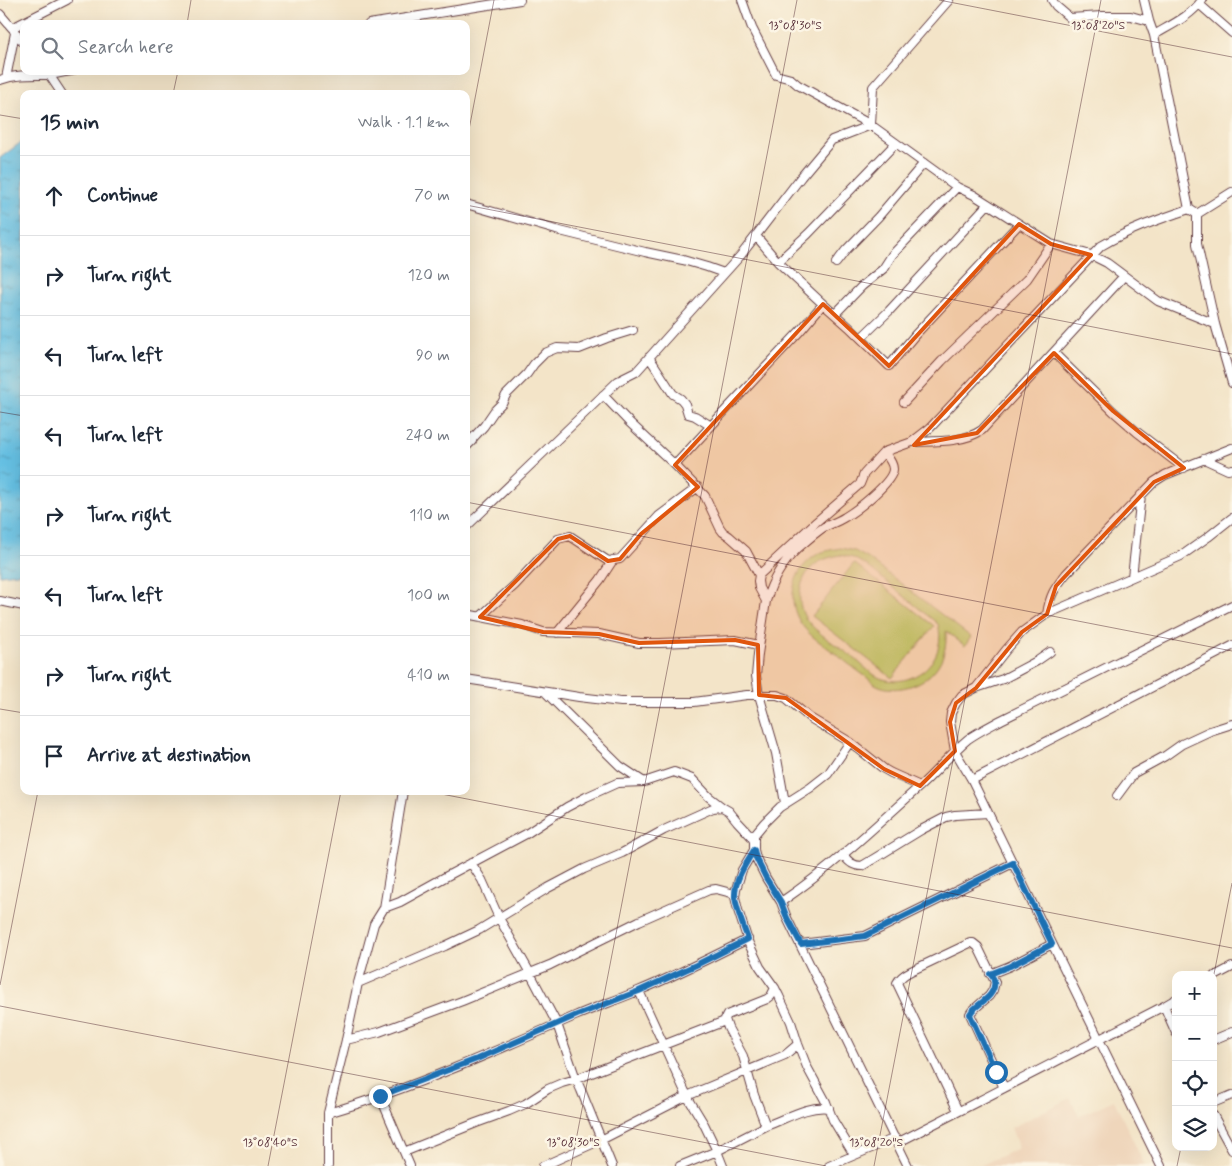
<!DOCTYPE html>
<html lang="en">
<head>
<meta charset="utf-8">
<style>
	body { margin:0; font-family:Mynerve,sans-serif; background:#f6f6f7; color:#1f2937 }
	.controls { position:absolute; right:15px; bottom:15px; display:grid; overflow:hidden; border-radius:10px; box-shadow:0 5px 20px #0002 }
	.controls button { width:45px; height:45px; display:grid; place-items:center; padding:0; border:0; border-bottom:1px solid #e0e1e3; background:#fff; color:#1f2937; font:25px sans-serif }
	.stop { position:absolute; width:15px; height:15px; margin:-11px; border:4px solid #1f6fb2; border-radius:50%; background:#fff }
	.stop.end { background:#1f6fb2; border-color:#fff; box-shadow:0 1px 5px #0008 }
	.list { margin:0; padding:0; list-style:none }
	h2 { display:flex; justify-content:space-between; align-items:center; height:65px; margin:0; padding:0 20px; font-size:21px }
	h2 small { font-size:16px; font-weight:400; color:#747a83 }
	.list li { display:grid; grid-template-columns:32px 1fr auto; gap:15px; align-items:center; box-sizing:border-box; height:80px; padding:0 20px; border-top:1px solid #e0e1e3 }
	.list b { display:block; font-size:19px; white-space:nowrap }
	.list em { font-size:16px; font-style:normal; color:#747a83 }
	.icon { flex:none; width:28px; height:28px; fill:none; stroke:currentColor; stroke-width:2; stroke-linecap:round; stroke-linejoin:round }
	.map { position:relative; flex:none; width:1232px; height:1166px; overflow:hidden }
	.search { position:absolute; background:#fff; box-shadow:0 5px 20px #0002; left:20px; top:20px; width:450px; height:55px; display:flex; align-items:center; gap:12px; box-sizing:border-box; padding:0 18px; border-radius:10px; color:#747a83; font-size:19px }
	.panel { position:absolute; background:#fff; box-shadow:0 5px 20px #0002; left:20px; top:90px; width:450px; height:705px; border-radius:10px }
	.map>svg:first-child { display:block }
	.built { fill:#efd6bb }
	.pitch { fill:#b9d57b; stroke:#827a53; fill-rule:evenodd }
	.water { fill:url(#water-ripples); stroke:#587087 }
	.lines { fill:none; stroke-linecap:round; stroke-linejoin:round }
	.minor-casing { stroke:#633d43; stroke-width:10 }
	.minor { stroke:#fff; stroke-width:8 }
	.route { stroke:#1f6fb2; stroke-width:6 }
	.marked { fill:#e0560e; fill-opacity:0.2; stroke:#e0560e; stroke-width:4; stroke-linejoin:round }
	.ticks { fill:none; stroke:#4a1f2b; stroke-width:1; stroke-opacity:0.45 }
	.ticks-label { font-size:12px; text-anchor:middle; fill:#4a1f2b; stroke:#fcf5e5; stroke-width:5; stroke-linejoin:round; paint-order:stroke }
</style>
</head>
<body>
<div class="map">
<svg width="1232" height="1166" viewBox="0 0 1232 1166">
	<defs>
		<pattern id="water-ripples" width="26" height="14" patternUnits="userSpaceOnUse" patternTransform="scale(1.25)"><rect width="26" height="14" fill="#65c0e3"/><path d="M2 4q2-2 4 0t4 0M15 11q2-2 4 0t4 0" fill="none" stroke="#559bb8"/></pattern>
	</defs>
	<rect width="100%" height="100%" fill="#fcf5e5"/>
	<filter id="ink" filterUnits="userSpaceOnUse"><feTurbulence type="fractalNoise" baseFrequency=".02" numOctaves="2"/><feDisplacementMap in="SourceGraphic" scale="10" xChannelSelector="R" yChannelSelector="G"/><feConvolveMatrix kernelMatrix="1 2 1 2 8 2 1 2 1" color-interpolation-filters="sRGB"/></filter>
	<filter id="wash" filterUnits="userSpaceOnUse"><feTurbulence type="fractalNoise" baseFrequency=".0096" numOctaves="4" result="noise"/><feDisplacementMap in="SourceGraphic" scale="20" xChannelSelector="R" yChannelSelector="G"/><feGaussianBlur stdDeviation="1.12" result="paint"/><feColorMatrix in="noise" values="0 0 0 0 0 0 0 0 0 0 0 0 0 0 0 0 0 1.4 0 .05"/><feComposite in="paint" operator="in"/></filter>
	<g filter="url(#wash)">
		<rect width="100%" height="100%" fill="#f3e4c8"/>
		<!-- built -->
		<path class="built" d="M1070 1098 1079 1116 1114 1100 1145 1166H979L1019 1148 1011 1128Z"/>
		<!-- pitch -->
		<path class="pitch" d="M841 548 855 551 869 559 971 637 965 646 946 631C947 648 943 663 930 675 917 687 893 693 877 685 872 683 868 678 865 676 855 669 846 662 837 655 825 645 808 636 800 622 787 601 792 573 812 558 820 551 830 550 841 548ZM840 555 853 558 866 565 938 624C942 639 939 655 928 666 917 678 899 684 883 679 874 677 861 664 853 657 839 647 815 632 806 619 794 600 800 573 819 562 826 558 832 557 840 555Z
			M854 563 934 626 892 678 812 616Z"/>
		<!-- water -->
		<path class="water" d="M20 143 24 144V575L18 573 0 575V158Z"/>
	</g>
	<g filter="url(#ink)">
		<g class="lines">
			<defs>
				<path id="minor" d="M742 0 752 28 776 75 791 79 798 85 871 125 957 187 974 195 1051 244 1091 255 1107 263 1158 301 1215 324
					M1052 0 1056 6 1070 18 1102 16H1131L1149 21
					M1144 0 1149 21 1154 35 1189 209 1197 214V244L1215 324 1232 383
					M1199 4 1232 33
					M0 14 12 28 67 0
					M369 24 520 0
					M14 31 24 43
					M1154 35C1171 25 1191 16 1202 0
					M48 73 62 94
					M6 78 15 33
					M0 80C16 74 32 75 48 75 56 74 64 72 72 71
					M466 204 556 230 645 252 683 260 707 267 724 273
					M1197 214 1232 192
					M756 236 778 262 823 304
					M778 262 808 234 896 143
					M836 263 846 250 878 217 924 163
					M835 314 862 286 883 269 892 255 957 187
					M861 338 889 311 988 204
					M1054 353 1113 411 1137 432 1184 468
					M649 357 673 394 681 399 685 404 688 414 695 416 711 426
					M603 395 628 421 675 465
					M904 402 942 361 1027 279 1051 244
					M912 442C935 441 963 443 982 430L1124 276
					M466 447 472 441 473 438 484 426 495 410 502 403 506 395 527 374 534 364 545 353 557 348 579 349 607 338 633 330
					M1204 459 1228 470 1232 469
					M466 527 618 381 636 372 741 255 801 177 832 140 871 125 873 87 949 0
					M759 575 816 522 860 484 864 474 884 452 912 442 930 428 1101 246C1130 229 1157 220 1189 209
					M1132 577 1141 495
					M0 601 24 606
					M766 601C772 581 782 563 797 549 805 542 815 533 824 527 831 524 839 521 845 517 857 510 893 482 893 469 893 463 888 457 884 452
					M466 614 522 625 543 632 599 634 639 643H660L735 640 759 645
					M1047 614C1050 595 1054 589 1066 574L1154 482 1165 475 1232 448
					M480 617 515 585 558 539 570 536 608 561 620 559 659 516 698 487
					M557 633 600 580 613 560
					M1050 652 1037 661 1003 679 976 688 962 695 956 703 951 713 950 722 955 751 972 780 1161 1166
					M466 679 579 697 621 702H694L747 695H777L786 698 810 718 850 742 828 774 810 788 780 807 764 823 754 835V850L756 858 766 878 781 902
					M976 688 1006 650 1022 632 1047 614 1181 556 1208 537 1232 518
					M545 692 620 766 644 782 674 772 692 779 709 797 722 807
					M850 742 884 769 891 773 920 786
					M972 780 1232 646
					M1117 796 1134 773 1165 756 1182 744 1210 731 1232 724
					M785 803 776 753 759 695 756 676 758 654 766 601 759 588 758 581 759 575 746 551 729 536 723 532 720 528 705 496 675 465 722 414 800 331 823 304 849 327 889 366 915 335 1019 224
					M754 850 742 870 736 889 735 897 738 910 749 944 760 967 775 988 779 996 791 1022 798 1044 807 1067 826 1102 833 1120 854 1155
					M843 854C848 862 853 866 862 866L921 830 946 817 955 815 988 813
					M471 863 482 880 499 918 530 973 557 1024 576 1079 581 1090 612 1166
					M384 908 400 902 447 876 526 834 567 807 586 797 617 783 644 782
					M801 944 865 936 1013 863
					M990 974 1010 966 1052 944
					M1213 977 1232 967
					M358 983 445 946 479 930 548 888 584 869 622 853 664 830 713 808 722 807 729 811 737 821 751 836 754 841
					M639 991 687 1096 704 1124 717 1151 680 1166
					M1164 1006 1176 1033
					M346 1040 379 1032 462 1001 550 965 639 921 709 890 716 889 735 894
					M1213 1040 1232 1032
					M380 1096 410 1166
					M1213 1103 1232 1095
					M958 1111 897 983C900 977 905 974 911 971L970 943H973L978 947 995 982 993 990 989 996 972 1011 970 1014 1004 1088
					M328 1113C413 1088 494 1052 575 1016 596 1007 617 1000 638 991 675 976 712 957 748 939
					M1213 1115 1232 1150
					M766 1126C786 1119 807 1105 829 1108
					M897 1143 1164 1006 1176 999
					M404 1152 476 1123 509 1111 525 1104 548 1089 562 1083 576 1079 725 1021
					M328 1166V1113L346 1040 358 983 374 924 384 908 403 791
					M543 1166 601 1140 687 1096 785 1055 798 1044
					M723 1166 717 1151 766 1126 754 1095 743 1056 728 1028 725 1019 727 1015 767 999 771 996 775 988
					M829 1166 895 1138
					M908 1166 787 918 781 902C830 869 875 827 919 787 936 772 950 754 968 739 978 732 990 726 1001 720L1232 605"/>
			</defs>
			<!-- minor casing -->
			<use href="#minor" class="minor-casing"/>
			<!-- minor -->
			<use href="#minor" class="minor"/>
		</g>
	</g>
	<g class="lines" filter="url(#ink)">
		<!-- route -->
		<path class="route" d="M380 1096 477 1059 577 1015 639 991 696 965 748 939C743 926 737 911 735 897 734 881 746 863 754 850L756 858 766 878 781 902 787 918 801 944 865 936 1013 863 1052 944 1010 966 990 974C992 976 994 979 994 981 997 995 979 1003 972 1011L970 1014 971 1017 996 1072"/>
	</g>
	<!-- marked area -->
	<path class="marked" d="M1019 224 1051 244 1091 255 914 445 977 433 1054 353 1113 411 1184 468 1154 482 1056 586 1047 614 1022 632 976 688 956 703 950 722 955 751 920 786 884 769 786 698 759 695 758 645 735 640 639 643 599 634 543 632 480 617 558 539 570 536 608 561 620 559 641 534 698 487 675 465 823 304 889 366Z"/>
	<!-- ticks -->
	<path class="ticks" d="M939 0 1232 57M187 24 191 0M173 94 178 71M0 115 24 119M466 145 494 0M466 205 1232 354M0 412 24 416M466 502 1232 651M0 709 24 713M426 791 1232 948M1213 979 1232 883M0 985 38 791M0 1006 826 1166M268 1166 341 791M571 1166 797 0M874 1166 1101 0M1177 1166 1181 1147"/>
	<g class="ticks-label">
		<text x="795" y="29">13°08'30"S</text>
		<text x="1098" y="29">13°08'20"S</text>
		<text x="270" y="1146">13°08'40"S</text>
		<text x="573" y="1146">13°08'30"S</text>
		<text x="876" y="1146">13°08'20"S</text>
	</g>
</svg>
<div class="controls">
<button>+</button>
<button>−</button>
<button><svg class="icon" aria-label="locate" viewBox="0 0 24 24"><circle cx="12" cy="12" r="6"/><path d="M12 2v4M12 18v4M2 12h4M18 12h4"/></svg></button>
<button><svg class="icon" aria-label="layers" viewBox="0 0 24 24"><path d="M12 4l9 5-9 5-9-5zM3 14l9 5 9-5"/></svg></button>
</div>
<div class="stop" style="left:996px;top:1072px"></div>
<div class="stop end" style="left:380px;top:1096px"></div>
<div class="search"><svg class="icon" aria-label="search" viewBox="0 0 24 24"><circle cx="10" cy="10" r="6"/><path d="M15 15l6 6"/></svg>Search here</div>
<section class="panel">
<h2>15 min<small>Walk · 1.1 km</small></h2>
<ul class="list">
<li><svg class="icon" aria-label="ahead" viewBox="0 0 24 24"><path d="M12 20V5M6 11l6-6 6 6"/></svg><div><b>Continue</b></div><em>70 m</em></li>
<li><svg class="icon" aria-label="right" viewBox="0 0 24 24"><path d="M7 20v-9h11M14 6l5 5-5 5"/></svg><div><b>Turn right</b></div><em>120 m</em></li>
<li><svg class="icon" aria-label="left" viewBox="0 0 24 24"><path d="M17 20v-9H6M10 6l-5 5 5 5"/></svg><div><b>Turn left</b></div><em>90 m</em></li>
<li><svg class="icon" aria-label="left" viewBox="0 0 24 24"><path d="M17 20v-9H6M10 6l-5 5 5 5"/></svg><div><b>Turn left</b></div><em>240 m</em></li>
<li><svg class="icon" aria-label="right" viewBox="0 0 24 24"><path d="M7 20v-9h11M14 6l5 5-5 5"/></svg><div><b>Turn right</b></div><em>110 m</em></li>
<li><svg class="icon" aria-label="left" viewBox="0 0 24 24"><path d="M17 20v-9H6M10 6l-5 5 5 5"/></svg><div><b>Turn left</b></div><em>100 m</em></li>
<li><svg class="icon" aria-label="right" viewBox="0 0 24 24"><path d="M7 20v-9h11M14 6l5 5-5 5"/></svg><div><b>Turn right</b></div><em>410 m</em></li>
<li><svg class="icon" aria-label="arrive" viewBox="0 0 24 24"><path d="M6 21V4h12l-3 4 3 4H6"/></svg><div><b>Arrive at destination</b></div></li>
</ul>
</section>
</div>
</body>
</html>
